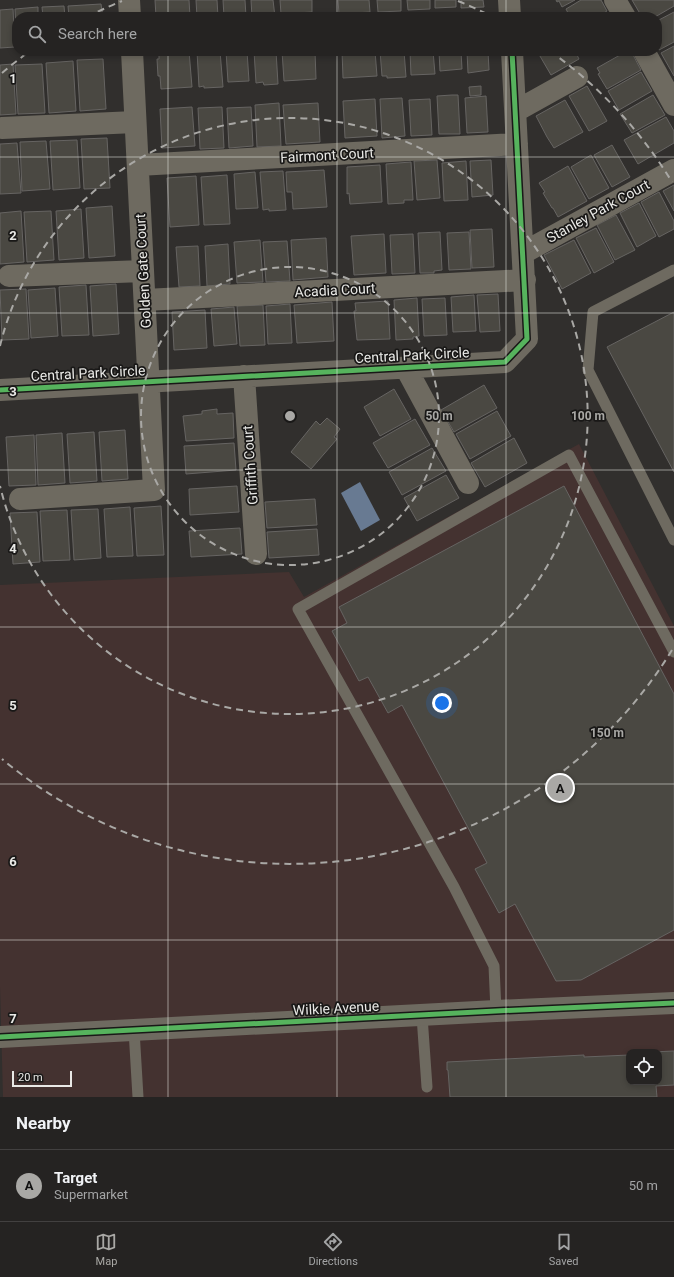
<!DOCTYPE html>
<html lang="en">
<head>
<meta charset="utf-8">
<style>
	body { margin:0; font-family:Roboto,sans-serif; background:#312f2f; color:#f1f3f6 }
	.controls { position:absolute; right:12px; bottom:12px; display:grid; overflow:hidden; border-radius:8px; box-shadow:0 2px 6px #0003 }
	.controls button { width:36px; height:36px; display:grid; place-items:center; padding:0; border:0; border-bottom:1px solid #424040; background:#252322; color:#f1f3f6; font:20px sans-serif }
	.scale { position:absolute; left:12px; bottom:10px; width:60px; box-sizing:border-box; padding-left:4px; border:2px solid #e9e9e6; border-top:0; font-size:11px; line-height:14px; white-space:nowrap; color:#e9e9e6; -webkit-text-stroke:3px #191817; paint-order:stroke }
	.you { position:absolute; left:442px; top:703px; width:14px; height:14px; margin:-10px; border:3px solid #fff; border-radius:50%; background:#1a73e8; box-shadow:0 0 0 6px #1a73e833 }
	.badge { display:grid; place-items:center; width:26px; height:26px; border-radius:50%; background:#a9a8a5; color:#111; font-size:13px; font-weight:700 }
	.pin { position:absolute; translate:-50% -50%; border:2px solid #fff; box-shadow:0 1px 4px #0006 }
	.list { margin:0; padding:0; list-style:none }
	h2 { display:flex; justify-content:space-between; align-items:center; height:52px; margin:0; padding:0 16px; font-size:17px }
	h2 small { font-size:13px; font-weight:400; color:#a3a4a5 }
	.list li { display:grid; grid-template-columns:26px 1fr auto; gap:12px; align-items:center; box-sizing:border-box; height:72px; padding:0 16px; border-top:1px solid #424040 }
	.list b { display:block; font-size:15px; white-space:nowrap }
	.list p { margin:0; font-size:13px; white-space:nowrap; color:#a3a4a5 }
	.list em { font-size:13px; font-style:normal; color:#a3a4a5 }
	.icon { flex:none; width:22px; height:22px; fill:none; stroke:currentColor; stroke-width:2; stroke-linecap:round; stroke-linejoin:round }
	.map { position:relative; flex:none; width:674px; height:1097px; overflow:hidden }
	.search { position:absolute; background:#252322; box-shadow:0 2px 6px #0003; left:12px; right:12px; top:12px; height:44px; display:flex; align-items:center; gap:10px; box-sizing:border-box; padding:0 14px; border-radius:16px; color:#a3a4a5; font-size:15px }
	.sheet { height:124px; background:#252322 }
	nav { display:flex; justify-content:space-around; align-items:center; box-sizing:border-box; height:56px; border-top:1px solid #424040; background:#252322; font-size:11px; color:#a3a4a5 }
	nav a { display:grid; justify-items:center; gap:2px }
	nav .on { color:#a9a8a5 }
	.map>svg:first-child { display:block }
	.commercial { fill:#443230; fill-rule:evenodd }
	.water { fill:#687a92 }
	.building { fill:#4a4842; stroke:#666462 }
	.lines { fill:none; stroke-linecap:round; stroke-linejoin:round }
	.service { stroke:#6e6a60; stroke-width:11 }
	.minor { stroke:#6e6a60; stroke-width:22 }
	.cycleway-casing { stroke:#191817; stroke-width:8 }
	.cycleway { stroke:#56b35d; stroke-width:5 }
	.grid { fill:none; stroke:#e9e9e6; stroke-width:1; stroke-opacity:0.55 }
	.ring { fill:none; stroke:#a9a8a5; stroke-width:2; stroke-dasharray:7 5 }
	.labels { text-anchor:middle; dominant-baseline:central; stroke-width:3.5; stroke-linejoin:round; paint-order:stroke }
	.street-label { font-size:14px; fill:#e9e9e6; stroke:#191817 }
	.grid-label { font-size:13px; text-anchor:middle; font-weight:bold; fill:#e9e9e6; stroke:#191817; stroke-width:3.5; stroke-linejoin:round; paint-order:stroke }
	.centre { fill:#a9a8a5; stroke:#191817; stroke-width:2 }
	.ring-label { font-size:12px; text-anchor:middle; font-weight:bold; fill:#a9a8a5; stroke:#191817; stroke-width:3.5; stroke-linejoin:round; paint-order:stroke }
</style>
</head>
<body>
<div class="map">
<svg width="674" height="1097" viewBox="0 0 674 1097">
	<rect width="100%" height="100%" fill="#312f2d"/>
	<!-- commercial -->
	<path class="commercial" d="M579 444 674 626V1097H3L0 986V585L289 572 304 597ZM629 1052H659V1082H629Z"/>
	<!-- water -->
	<path class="water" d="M360 482 380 520 361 531 341 493Z"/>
	<!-- building -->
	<path class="building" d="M155 0H189L190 17H156Z
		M196 0H217L218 17H197Z
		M223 0H245L246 17H224Z
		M251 0H273L275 17H252Z
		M280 0H312V12L281 14Z
		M338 0H369L370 12 339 14Z
		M377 0H401V11L378 12Z
		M407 0H430V9L408 10Z
		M435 0H456V7L435 8Z
		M461 0H483L484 7 461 8Z
		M556 0H575L562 7 559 1 557 2Z
		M581 0H601L607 11 597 17H570L566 9Z
		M632 0H674V6L655 17H642Z
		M101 4 103 17H69L68 6Z
		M64 6 65 17H43L42 7Z
		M38 7V17H17V44L15 9Z
		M13 9 15 47 0 48V10Z
		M674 12V42L659 50 657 46V21Z
		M674 46V76L661 53Z
		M159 51H189L192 87 161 89 160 76H158L157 59H159Z
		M197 51H220L223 87 204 88V86L199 87Z
		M226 51H247L249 81 228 82Z
		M254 51H276L278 84 264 85 263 82 256 83Z
		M282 51H315L316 79 284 81Z
		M342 51H375L377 76 343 78Z
		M380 51H404L406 77 387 78V76H382Z
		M410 51H433L435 74 411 75Z
		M439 51H461L462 69 440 71Z
		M467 51H488L489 70 468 73Z
		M537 51H575L579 59 551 75Z
		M627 51H631L641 70 607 89 598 74 600 73 597 68Z
		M103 59 106 109 80 111 77 60Z
		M73 61 76 111 49 113 46 63Z
		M13 64 16 114 0 115V65Z
		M42 64 45 113 18 114 15 65Z
		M641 72 652 91 619 110 608 91Z
		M481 86V95L470 96 469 87Z
		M587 86 607 121 589 131 569 96Z
		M452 95H458L460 134H439L437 96Z
		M653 95 665 115 632 133 620 114Z
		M486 96 488 132 467 133 465 98Z
		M402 98 405 136 382 138 380 99Z
		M375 99 377 136 345 138 343 101Z
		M430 99 432 135 411 136 409 100Z
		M565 100 583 132 554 148 547 137 536 116Z
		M279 103 281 146 257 147 255 105Z
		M318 103 320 142 286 144 283 105Z
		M192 107 195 146 162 148 160 109Z
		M222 107 224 148 200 149 198 108Z
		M251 107 253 146 229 148 227 108Z
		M666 117 674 131V143L638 164 624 140Z
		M107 138 110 188 84 189 81 139Z
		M77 140 80 188 53 190 50 141Z
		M46 141 50 189 22 191 20 142Z
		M17 143 21 193 0 194V144Z
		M612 145 630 177 612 187 594 155Z
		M591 155 609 188 589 199 571 167Z
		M437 160 440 198 417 200 414 161Z
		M491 160 493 195 472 197 470 161Z
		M466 161 468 200 444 201 442 163Z
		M411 162 413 200H404V203L388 204 386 164Z
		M380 165 382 202 350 204 349 193 347 194V167Z
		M568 166 587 201 558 217 553 208H552L543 193 545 192 539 183Z
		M324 170 327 207 293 209 292 192H287L286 172Z
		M283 171 286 210 269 211V209L263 210 260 172Z
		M255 172 258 208 236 209 234 174Z
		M227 175 230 224 204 225 201 177Z
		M196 176 199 225 170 227 167 178Z
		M674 185V211L663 191Z
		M659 192 674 221V229L659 237 641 202Z
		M639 203 656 236 637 247 620 213Z
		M112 206 115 256 89 258 86 208Z
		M81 209 84 258 59 260 56 211Z
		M21 211 24 262 0 264V213Z
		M51 211 54 260 27 262 24 212Z
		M616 215 635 250 615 260 597 225Z
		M596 228 614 262 594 273 576 238Z
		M492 229 494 267 472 268 470 230Z
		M440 232 442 270 434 271V273H420L418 233Z
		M469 232 471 269 449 270 447 233Z
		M384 234 386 273 354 275 351 236Z
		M413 234 415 273 392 274 390 235Z
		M326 238 328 277 293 280 291 240Z
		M260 240 263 282 237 283 234 242Z
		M574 240 591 273 562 289 544 255Z
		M287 241 290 281 266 282 263 242Z
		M228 244 230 284 207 286 205 246Z
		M198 246 200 286 179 287 176 247Z
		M116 284 119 334 93 336 90 286Z
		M86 285 89 335 62 336 59 287Z
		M55 288 58 336 31 338 28 290Z
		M26 289 29 339 2 340 0 290Z
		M498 294 500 331 480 332 477 295Z
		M474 295 476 331 453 332 451 297Z
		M417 298 419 336 413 337V339L396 340 394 300Z
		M445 298 447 335 424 336 422 299Z
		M388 301 390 339 357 340 354 311H356L355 303Z
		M332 302 334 341 297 343 294 305Z
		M290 304 292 343 268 344 266 306Z
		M263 305 265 345 240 346 237 306Z
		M234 307 237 344 214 346 211 309Z
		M205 310 207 348 174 350 172 312Z
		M674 312V472L607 347Z
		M484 385 497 408 454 432 441 410Z
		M394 389 411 419 380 436 364 407Z
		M217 409V414L233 413 234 438 186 441 183 416 202 414V411Z
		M497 411 511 436 470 459 456 434Z
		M327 418 340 429 334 437 337 439 311 469 291 452 316 421 320 425Z
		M415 419 430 445 388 468 373 443Z
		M125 430 128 479 102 481 99 432Z
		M94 432 97 481 70 483 67 434Z
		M62 433 65 483 38 485 36 435Z
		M34 435 36 485 9 486 6 437Z
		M514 438 527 463 485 487 471 463Z
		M234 443 236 470 186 474 184 446Z
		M432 448 446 471 402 495 389 472Z
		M446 475 459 498 417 521 404 498Z
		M237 486 239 512 190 515 189 489Z
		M564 486 674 694V930L581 980 556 981 515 904 499 913 475 869 487 863 402 705 388 713 368 677 359 681 332 631 347 623 339 607Z
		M315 499 317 525 267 528 265 502Z
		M161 506 164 555 137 556 134 508Z
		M130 507 133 556 107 557 104 509Z
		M98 509 101 558 74 560 71 510Z
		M67 510 70 560 43 561 40 511Z
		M37 512 40 562 13 564 10 513Z
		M240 528 242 554 191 557 189 531Z
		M317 529 319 555 269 558 267 532Z
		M674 1051V1085L656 1086 657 1097H450L448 1070H447V1062L584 1055V1057L629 1055V1082H659V1052H651Z"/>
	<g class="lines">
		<!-- service -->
		<path class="service" d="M674 270 593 312 588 370 674 540
			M496 1011 494 966 454 887 298 609 569 455 674 652
			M422 1016 427 1087
			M134 1030 138 1097"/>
		<!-- minor -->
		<path class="minor" d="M129 0 130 17
			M509 0 510 17
			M615 0 625 17
			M644 51 674 105
			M516 111 577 77
			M2 128 135 122
			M138 165 517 144
			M523 253 674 170
			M9 276 143 271
			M145 300 525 280
			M406 368 468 483
			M244 376 256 554
			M0 390 505 362 527 339 512 51
			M20 499 154 490 132 51
			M0 1037 496 1011 674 1003"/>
		<defs>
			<path id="cycleway" d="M0 390 505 362 527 339 512 51
				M0 1037 496 1011 674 1003"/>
		</defs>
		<!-- cycleway casing -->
		<use href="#cycleway" class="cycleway-casing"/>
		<!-- cycleway -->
		<use href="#cycleway" class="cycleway"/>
	</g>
	<!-- grid -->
	<path class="grid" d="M168 0V17M337 0V17M506 0V17M168 51V1097M337 51V1097M506 51V1097M0 157H674M0 313H674M0 470H674M0 627H674M0 784H674M0 940H674"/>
	<!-- distance rings -->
	<g class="ring">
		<circle cx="290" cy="416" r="149"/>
		<path d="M0 346A298 298 0 1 1 0 486"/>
		<path d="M672 650A448 448 0 0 1 2 759M2 73A448 448 0 0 1 30 51M87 17A448 448 0 0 1 122 1M458 1A448 448 0 0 1 493 17M550 51A448 448 0 0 1 672 182"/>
	</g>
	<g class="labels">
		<!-- street labels -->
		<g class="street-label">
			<text transform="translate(327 155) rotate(-3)">Fairmont Court</text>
			<text transform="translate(598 211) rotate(-29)">Stanley Park Court</text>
			<text transform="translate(143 271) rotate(-93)">Golden Gate Court</text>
			<text transform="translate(335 290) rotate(-3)">Acadia Court</text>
			<text transform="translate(412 355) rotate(-3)">Central Park Circle</text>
			<text transform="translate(88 373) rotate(-3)">Central Park Circle</text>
			<text transform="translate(250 465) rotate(-94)">Griffith Court</text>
			<text transform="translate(336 1008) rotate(-3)">Wilkie Avenue</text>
		</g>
	</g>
	<g class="grid-label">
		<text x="13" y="83">1</text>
		<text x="13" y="240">2</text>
		<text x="13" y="396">3</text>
		<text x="13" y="553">4</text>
		<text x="13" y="710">5</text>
		<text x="13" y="866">6</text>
		<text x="13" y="1023">7</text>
	</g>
	<circle cx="290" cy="416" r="6" class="centre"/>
	<g class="ring-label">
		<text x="439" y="420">50 m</text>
		<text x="588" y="420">100 m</text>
		<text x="607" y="737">150 m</text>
	</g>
</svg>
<div class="controls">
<button><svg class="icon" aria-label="locate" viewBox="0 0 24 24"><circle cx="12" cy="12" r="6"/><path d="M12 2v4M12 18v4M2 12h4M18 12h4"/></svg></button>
</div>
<div class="scale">20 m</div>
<div class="you"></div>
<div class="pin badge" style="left:560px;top:788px">A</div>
<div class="search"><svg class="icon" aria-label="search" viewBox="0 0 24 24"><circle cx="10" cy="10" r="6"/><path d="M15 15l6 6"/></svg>Search here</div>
</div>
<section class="sheet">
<h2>Nearby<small></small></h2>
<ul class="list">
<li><span class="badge">A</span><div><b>Target</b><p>Supermarket</p></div><em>50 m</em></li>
</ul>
</section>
<nav>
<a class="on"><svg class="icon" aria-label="map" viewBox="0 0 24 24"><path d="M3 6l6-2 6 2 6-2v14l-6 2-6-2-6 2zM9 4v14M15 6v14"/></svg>Map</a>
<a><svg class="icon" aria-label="directions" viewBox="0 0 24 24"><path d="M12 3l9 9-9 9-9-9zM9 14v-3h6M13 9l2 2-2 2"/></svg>Directions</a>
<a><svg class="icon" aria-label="saved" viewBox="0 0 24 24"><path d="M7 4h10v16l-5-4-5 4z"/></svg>Saved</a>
</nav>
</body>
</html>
